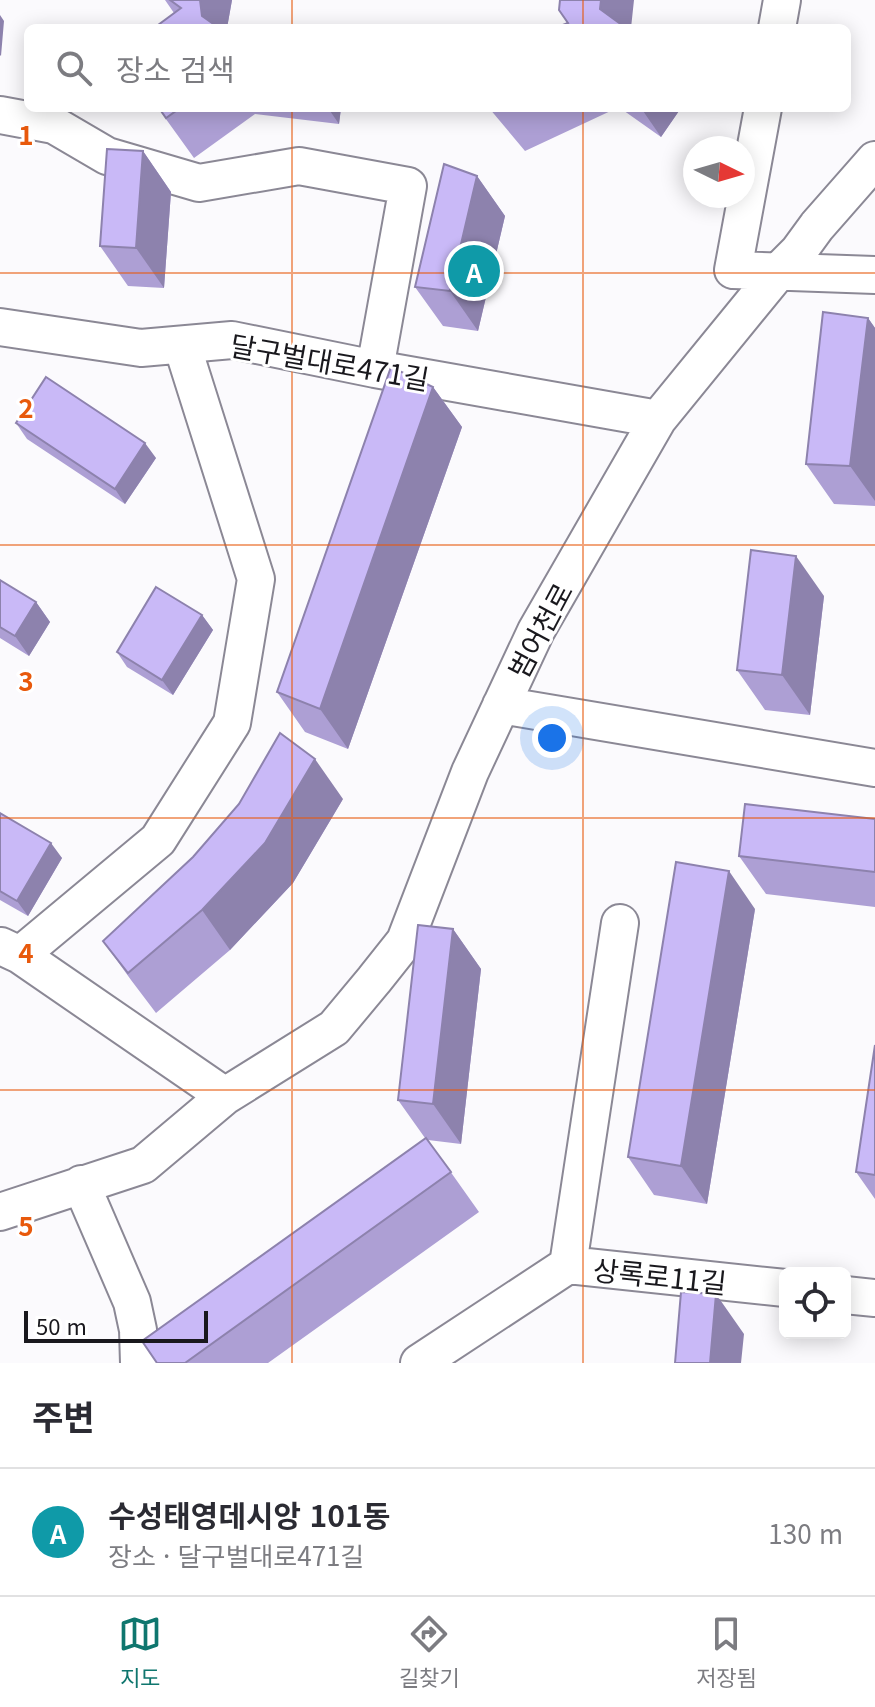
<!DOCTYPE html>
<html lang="ko">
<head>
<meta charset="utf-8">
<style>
	body { margin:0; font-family:Georgia,"Noto Sans KR",serif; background:#f2f2f3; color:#2b2b33 }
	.controls { position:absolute; right:24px; bottom:24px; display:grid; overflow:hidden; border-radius:12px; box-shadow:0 4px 20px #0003 }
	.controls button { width:72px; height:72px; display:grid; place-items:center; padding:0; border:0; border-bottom:2px solid #e1e1e2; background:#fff; color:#2b2b33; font:40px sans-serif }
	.compass { position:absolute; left:683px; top:136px; width:72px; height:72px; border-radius:50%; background:#fff; box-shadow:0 4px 20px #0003; rotate:95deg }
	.scale { position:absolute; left:24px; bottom:20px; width:184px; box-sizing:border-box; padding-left:8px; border:4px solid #19181d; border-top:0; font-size:22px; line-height:28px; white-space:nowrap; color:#19181d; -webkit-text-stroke:6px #fff; paint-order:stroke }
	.you { position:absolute; left:552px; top:738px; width:28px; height:28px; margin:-20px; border:6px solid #fff; border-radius:50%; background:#1a73e8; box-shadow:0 0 0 12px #1a73e833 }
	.badge { display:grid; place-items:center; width:52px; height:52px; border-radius:50%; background:#0f766e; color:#fff; font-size:26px; font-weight:700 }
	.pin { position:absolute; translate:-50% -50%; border:4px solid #fff; box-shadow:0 2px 8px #0006 }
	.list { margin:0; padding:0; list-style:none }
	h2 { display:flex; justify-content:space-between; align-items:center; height:104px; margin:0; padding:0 32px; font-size:34px }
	h2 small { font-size:26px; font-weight:400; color:#7c7c81 }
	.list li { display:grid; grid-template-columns:52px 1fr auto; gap:24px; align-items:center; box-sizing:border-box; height:128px; padding:0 32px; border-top:2px solid #e1e1e2 }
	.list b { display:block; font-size:30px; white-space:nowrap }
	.list p { margin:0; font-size:26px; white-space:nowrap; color:#7c7c81 }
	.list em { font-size:26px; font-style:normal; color:#7c7c81 }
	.icon { flex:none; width:44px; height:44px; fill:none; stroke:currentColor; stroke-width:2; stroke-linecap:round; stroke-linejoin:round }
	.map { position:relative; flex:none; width:875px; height:1363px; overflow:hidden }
	.search { position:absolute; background:#fff; box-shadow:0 4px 20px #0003; left:24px; right:24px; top:24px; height:88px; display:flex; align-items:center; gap:20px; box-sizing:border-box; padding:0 28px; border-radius:12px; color:#7c7c81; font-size:30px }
	.sheet { height:232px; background:#fff }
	nav { display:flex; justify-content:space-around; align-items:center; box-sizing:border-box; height:112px; border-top:2px solid #e1e1e2; background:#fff; font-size:22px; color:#7c7c81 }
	nav a { display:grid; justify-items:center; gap:4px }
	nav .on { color:#0f766e }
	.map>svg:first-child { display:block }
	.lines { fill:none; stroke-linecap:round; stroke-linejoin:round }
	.minor-casing { stroke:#8b8895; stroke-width:40 }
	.minor { stroke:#fff; stroke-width:36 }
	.wall { fill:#ad9fd4 }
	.shaded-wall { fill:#8d82ad }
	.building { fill:#c9b9f7; stroke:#8d82ad; stroke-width:2 }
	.grid { fill:none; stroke:#e8590c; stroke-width:2; stroke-opacity:0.55 }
	.labels { text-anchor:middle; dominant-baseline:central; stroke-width:6; stroke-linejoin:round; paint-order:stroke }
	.street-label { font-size:28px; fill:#19181d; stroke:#fff }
	.grid-label { font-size:26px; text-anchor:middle; font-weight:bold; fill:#e8590c; stroke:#fff; stroke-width:6; stroke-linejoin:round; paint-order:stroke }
</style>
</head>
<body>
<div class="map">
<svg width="875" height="1363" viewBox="0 0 875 1363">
	<rect width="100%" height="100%" fill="#fbfafd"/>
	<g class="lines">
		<defs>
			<path id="minor" d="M777 28 782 0
				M763 108 733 270 875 275
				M0 115 54 125 107 156 199 183 299 166 408 186 375 369
				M0 327 141 348 232 340 375 369 658 419
				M501 705 875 768
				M1 946 20 955 225 1096
				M20 955 158 840 232 723 256 579 182 345
				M81 1184 132 1302 138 1330 139 1363
				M0 1212 143 1165 225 1096 334 1028 374 980 405 941 470 772 536 631 658 419 778 272 798 252 817 226 875 160
				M568 1265 620 923
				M845 1295 875 1298
				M419 1363 568 1265 785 1288"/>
		</defs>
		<!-- minor casing -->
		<use href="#minor" class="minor-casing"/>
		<!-- minor -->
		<use href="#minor" class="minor"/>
	</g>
	<!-- wall -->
	<path class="wall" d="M165 0H232L227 28H154L174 13Z
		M158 108H341L339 124 255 114 194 158Z
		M489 108H617L525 151Z
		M620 108H681L661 137Z
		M143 151 171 192 164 288 128 286 100 246Z
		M477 176 505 216 478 331 443 326 415 287Z
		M868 318 875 328V506L834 504 806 464Z
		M433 387 462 427 348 749 305 732 277 692Z
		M16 423 156 458 125 504 27 439Z
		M0 580 36 602 50 622 29 656 0 638Z
		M824 596 810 715 765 710 737 670Z
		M202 615 213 630 173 695 127 667 117 652Z
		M343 799 293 883 230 950 156 1013 131 980 103 941Z
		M0 813 62 858 28 916 0 900Z
		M875 819V907L766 894 739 856Z
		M755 909 707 1204 654 1195 628 1157Z
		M453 929 481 969 461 1144 428 1140 479 1212 268 1363H157L425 1138 398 1100Z
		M875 1045V1199L856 1172Z"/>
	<!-- shaded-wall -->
	<path class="shaded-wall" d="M200 0H232L227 28H211L202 16Z
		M601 0H634L631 28H613L600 9Z
		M0 15 4 21 1 56 0 55Z
		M328 108H341L339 124Z
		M641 108H681L661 137Z
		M143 151 171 192 164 288 136 248Z
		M477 176 505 216 478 331 450 291Z
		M868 318 875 328V501L850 466Z
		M433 387 462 427 348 749 320 709Z
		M145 443 156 458 125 504 115 489Z
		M796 556 824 596 810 715 782 675Z
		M36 602 50 622 29 656 15 636Z
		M202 615 213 630 173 695 162 680Z
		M315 759 343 799 293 883 230 950 202 910Z
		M51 843 62 858 28 916 17 901Z
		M729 871 755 909 707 1204 681 1166Z
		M453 929 481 969 461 1144 433 1104Z
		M716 1294 744 1334 741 1363H710Z"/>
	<!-- building -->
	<path class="building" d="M170 0H200L202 16 219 28H154L181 8Z
		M560 0H601L600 9 626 28H555L568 23 559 10Z
		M159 108H180L166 118Z
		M107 149 143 151 136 248 100 246Z
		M444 164 477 176 450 291 415 287Z
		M823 312 868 318 850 466 806 464Z
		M391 367 433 387 320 709 277 692Z
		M46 377 145 443 115 489 16 423Z
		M751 550 796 556 782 675 737 670Z
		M0 580 36 602 15 636 0 627Z
		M156 587 202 615 162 680 117 652Z
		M280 733 315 759 265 843 202 910 128 973 103 941 193 857 239 804Z
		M745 804 875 819V872L739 856Z
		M0 813 51 843 17 901 0 891Z
		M676 862 729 871 681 1166 628 1157Z
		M418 925 453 929 433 1104 398 1100Z
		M875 1045V1175L856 1172Z
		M426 1138 451 1172 185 1363H157L142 1341Z
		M681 1292 716 1294 710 1363H675Z"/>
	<!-- grid -->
	<path class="grid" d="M292 0V28M583 0V28M292 108V1363M583 108V1363M0 273H875M0 545H875M0 818H875M0 1090H875"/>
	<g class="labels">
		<!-- street labels -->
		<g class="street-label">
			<text transform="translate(330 361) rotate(10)">달구벌대로471길</text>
			<text transform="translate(539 630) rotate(-62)">범어천로</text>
			<text transform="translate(660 1275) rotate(6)">상록로11길</text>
		</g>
	</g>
	<g class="grid-label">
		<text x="26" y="145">1</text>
		<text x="26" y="418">2</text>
		<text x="26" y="691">3</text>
		<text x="26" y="963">4</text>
		<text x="26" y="1236">5</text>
	</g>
</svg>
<div class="controls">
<button><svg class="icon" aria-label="locate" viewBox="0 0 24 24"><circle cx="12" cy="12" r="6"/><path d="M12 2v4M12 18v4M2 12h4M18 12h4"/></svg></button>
</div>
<svg class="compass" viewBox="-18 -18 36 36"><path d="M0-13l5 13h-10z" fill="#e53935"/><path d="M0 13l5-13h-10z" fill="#7c7c81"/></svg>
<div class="scale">50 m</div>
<div class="you"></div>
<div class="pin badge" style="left:474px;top:271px;background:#0f9aa8">A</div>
<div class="search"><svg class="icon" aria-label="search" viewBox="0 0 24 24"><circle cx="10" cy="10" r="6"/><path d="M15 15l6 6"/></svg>장소 검색</div>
</div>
<section class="sheet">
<h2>주변<small></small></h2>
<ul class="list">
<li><span class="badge" style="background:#0f9aa8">A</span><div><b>수성태영데시앙 101동</b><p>장소 · 달구벌대로471길</p></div><em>130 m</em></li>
</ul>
</section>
<nav>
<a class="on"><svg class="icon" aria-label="map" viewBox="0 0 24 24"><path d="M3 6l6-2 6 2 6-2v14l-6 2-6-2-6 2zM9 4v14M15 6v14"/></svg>지도</a>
<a><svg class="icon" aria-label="directions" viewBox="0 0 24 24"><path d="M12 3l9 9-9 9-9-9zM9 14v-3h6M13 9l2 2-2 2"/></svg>길찾기</a>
<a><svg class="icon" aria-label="saved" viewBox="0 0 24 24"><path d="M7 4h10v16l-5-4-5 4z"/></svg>저장됨</a>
</nav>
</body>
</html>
